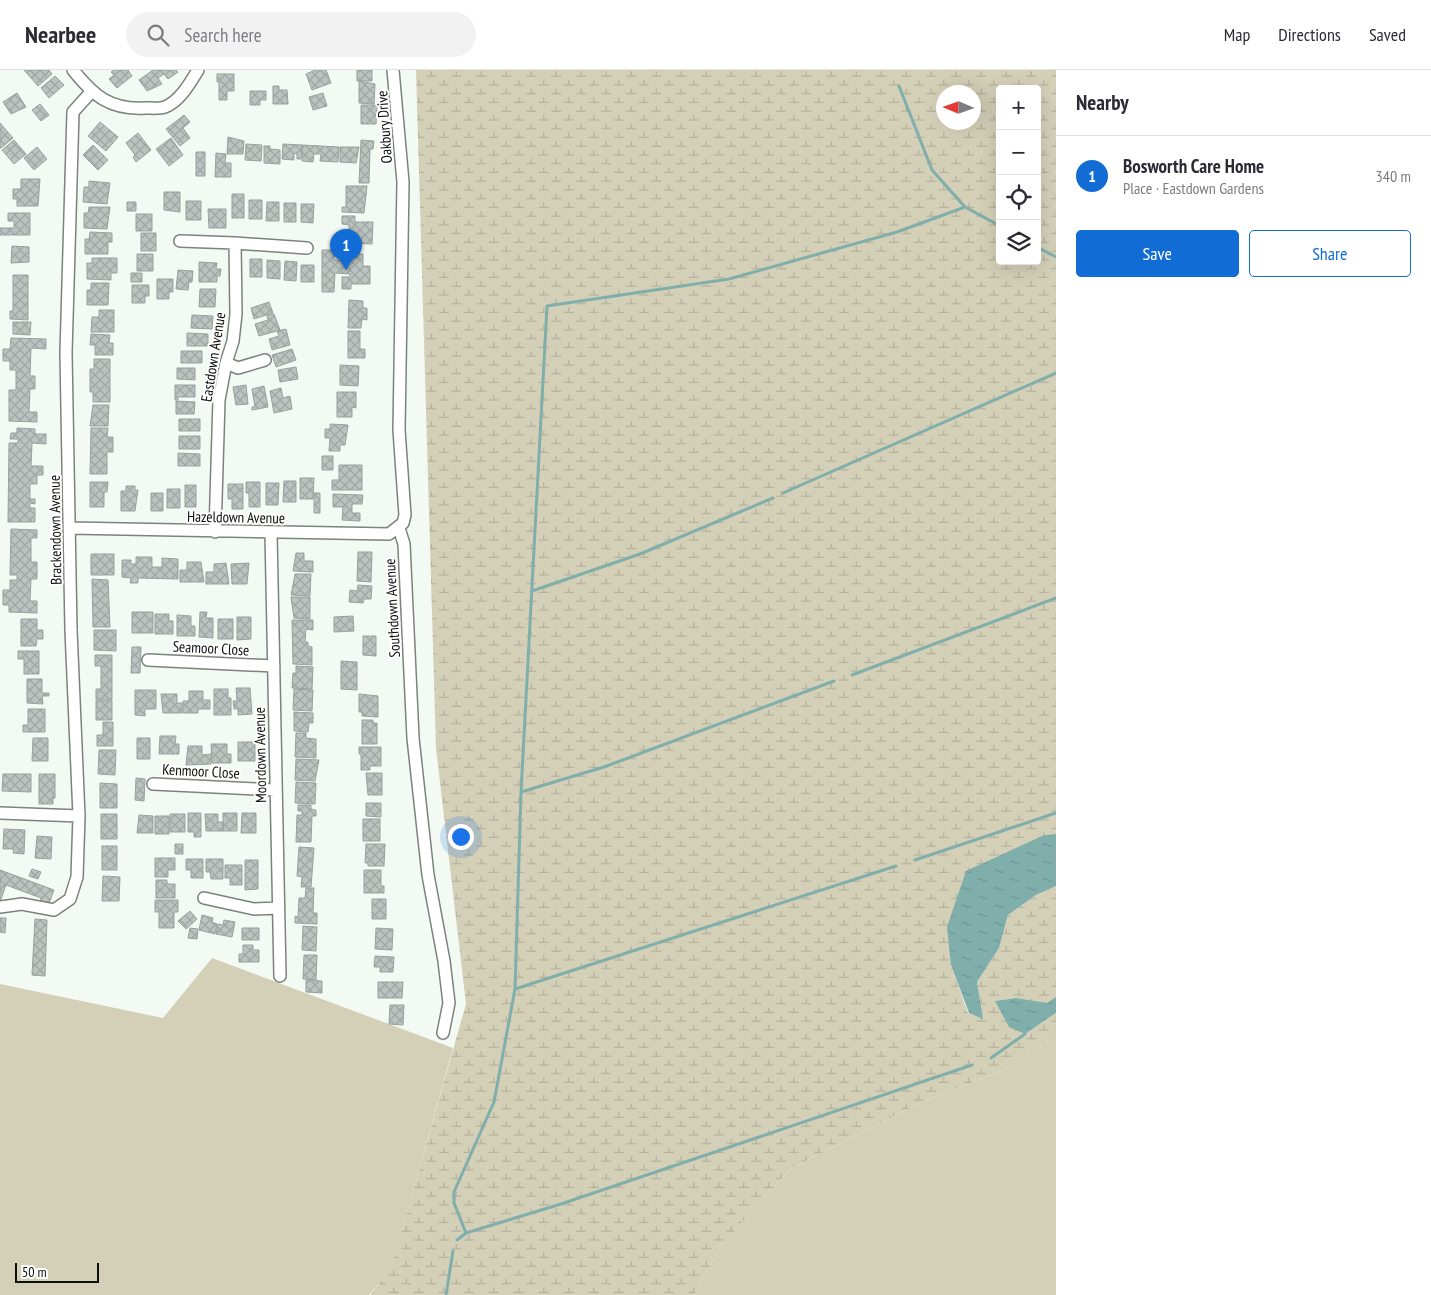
<!DOCTYPE html>
<html lang="en">
<head>
<meta charset="utf-8">
<style>
	body { margin:0; font-family:"PT Sans Narrow",sans-serif; background:#f2f2f3; color:#2b2b33 }
	.controls { position:absolute; right:15px; top:15px; display:grid; overflow:hidden; border-radius:5px; box-shadow:0 5px 20px #0002 }
	.controls button { width:45px; height:45px; display:grid; place-items:center; padding:0; border:0; border-bottom:1px solid #e1e1e2; background:#fff; color:#2b2b33; font:25px sans-serif }
	.compass { position:absolute; left:936px; top:15px; width:45px; height:45px; border-radius:50%; background:#fff; box-shadow:0 5px 20px #0002; rotate:272deg }
	.scale { position:absolute; left:15px; bottom:12px; width:84px; box-sizing:border-box; padding-left:5px; border:2px solid #0d0f0d; border-top:0; font-size:14px; line-height:18px; white-space:nowrap; color:#0d0f0d; -webkit-text-stroke:4px #fff; paint-order:stroke }
	.you { position:absolute; left:460px; top:766px; width:18px; height:18px; margin:-12px; border:4px solid #fff; border-radius:50%; background:#1a73e8; box-shadow:0 0 0 8px #1a73e833 }
	.badge { display:grid; place-items:center; width:32px; height:32px; border-radius:50%; background:#116cd5; color:#fff; font-size:16px; font-weight:700 }
	.pin { position:absolute; translate:-50% -41px; filter:drop-shadow(0 1px 2px #0008) }
	.pin::after { content:''; position:absolute; top:26px; width:18px; height:15px; background:inherit; clip-path:polygon(0 0,100% 0,50% 100%) }
	.list { margin:0; padding:0; list-style:none }
	h2 { display:flex; justify-content:space-between; align-items:center; height:65px; margin:0; padding:0 20px; font-size:21px }
	h2 small { font-size:16px; font-weight:400; color:#7c7c81 }
	.list li { display:grid; grid-template-columns:32px 1fr auto; gap:15px; align-items:center; box-sizing:border-box; height:80px; padding:0 20px; border-top:1px solid #e1e1e2 }
	.list b { display:block; font-size:19px; white-space:nowrap }
	.list p { margin:0; font-size:16px; white-space:nowrap; color:#7c7c81 }
	.list em { font-size:16px; font-style:normal; color:#7c7c81 }
	.actions { display:flex; gap:10px; padding:15px 20px }
	.actions a { flex:1; padding:11px 0; border:1px solid #116cd5; border-radius:5px; text-align:center; font-size:18px; color:#116cd5 }
	.actions .main { background:#116cd5; color:#fff }
	.icon { flex:none; width:28px; height:28px; fill:none; stroke:currentColor; stroke-width:2; stroke-linecap:round; stroke-linejoin:round }
	.map { position:relative; flex:none; width:1056px; height:1225px; overflow:hidden }
	header { display:flex; align-items:center; gap:30px; box-sizing:border-box; height:70px; padding:0 25px; background:#fff; border-bottom:1px solid #e1e1e2 }
	header strong { font-size:24px }
	nav { display:flex; gap:28px; margin-inline-start:auto; font-size:18px }
	.search { width:350px; height:45px; background:#f2f2f3; display:flex; align-items:center; gap:12px; box-sizing:border-box; padding:0 18px; border-radius:28px; color:#7c7c81; font-size:19px }
	main { display:flex }
	aside { flex:1; background:#fff }
	.map>svg:first-child { display:block }
	.green { fill:#d4cfb7 }
	.wetland { fill:url(#wetland-marsh); fill-rule:evenodd }
	.water { fill:url(#water-ripples) }
	.lines { fill:none; stroke-linecap:round; stroke-linejoin:round }
	.stream { stroke:#80afab; stroke-width:3 }
	.building { fill:url(#building-cross-hatch); stroke:#98a19d }
	.minor-casing { stroke:#7c827c; stroke-width:14 }
	.minor { stroke:#fff; stroke-width:11 }
	.labels { text-anchor:middle; dominant-baseline:central; stroke-width:4; stroke-linejoin:round; paint-order:stroke }
	.street-label { font-size:15px; fill:#0d0f0d; stroke:#fff }
</style>
</head>
<body>
<header>
<strong>Nearbee</strong>
<div class="search"><svg class="icon" aria-label="search" viewBox="0 0 24 24"><circle cx="10" cy="10" r="6"/><path d="M15 15l6 6"/></svg>Search here</div>
<nav><a>Map</a><a>Directions</a><a>Saved</a></nav>
</header>
<main>
<div class="map">
<svg width="1056" height="1225" viewBox="0 0 1056 1225">
	<defs>
		<pattern id="wetland-marsh" width="20" height="14" patternUnits="userSpaceOnUse" patternTransform="scale(1.25)"><rect width="20" height="14" fill="#d4cfb7"/><path d="M1 5h8M5 5V1M11 12h8M15 12V8" fill="none" stroke="#b5b19c"/></pattern>
		<pattern id="water-ripples" width="26" height="14" patternUnits="userSpaceOnUse" patternTransform="scale(1.25)"><rect width="26" height="14" fill="#80afab"/><path d="M2 4q2-2 4 0t4 0M15 11q2-2 4 0t4 0" fill="none" stroke="#6d9592"/></pattern>
		<pattern id="building-cross-hatch" width="8" height="8" patternUnits="userSpaceOnUse" patternTransform="scale(1.25)"><rect width="8" height="8" fill="#bac3bf"/><path d="M0 0l8 8M0 8l8-8" fill="none" stroke="#9fa6a3"/></pattern>
	</defs>
	<rect width="100%" height="100%" fill="#f3faf3"/>
	<!-- green -->
	<path class="green" d="M212 888 453 978 391 1200 369 1225H0V914L163 948Z
		M1056 966V1225H694L721 1176 790 1099 924 1031 1000 1002Z"/>
	<!-- wetland -->
	<path class="wetland" d="M416 0H1056V764L1044 765 951 895 968 943 982 948 977 912 999 878 1008 845 1036 825 1056 816V927L1047 934 1016 928 996 931 1025 964 1056 943V966L1000 1002 924 1031 790 1099 721 1176 694 1225H370L391 1199 466 934 436 678ZM1000 19H1037V191H1000ZM944 22H974V52H944Z"/>
	<!-- water -->
	<path class="water" d="M1056 764V816L1036 825 1008 845 999 878 977 912 983 949 969 943 951 895 947 857 966 801 1044 765Z
		M1056 927V943L1025 964 1009 957 995 931 1016 928 1047 933Z"/>
	<g class="lines">
		<!-- stream -->
		<path class="stream" d="M899 16 932 100 965 137 1000 156
			M1037 177 1056 187
			M783 423 1056 303
			M532 521 640 484 773 428
			M852 605 1056 528
			M521 722 604 697 834 611
			M915 790 1056 743
			M515 919 896 796
			M991 988 1025 964
			M466 1163 454 1133V1122L494 1032 515 919 521 722 547 236 729 209 897 162 965 137
			M457 1170 466 1163 561 1134 972 995
			M446 1225 453 1181"/>
	</g>
	<!-- building -->
	<path class="building" d="M24 0H49L52 4 38 16Z
		M114 0H128L132 6 117 18 109 9 114 5 111 2Z
		M153 0H176L178 2 168 9 164 4 158 8 162 14 147 21 139 10Z
		M315 0H326L331 13 312 20 306 4Z
		M357 0H372V11H357Z
		M217 4H234V21H227V30H219V12H217Z
		M55 6 64 15 49 28 41 18Z
		M359 11 375 14 374 34 359 33Z
		M273 16H279V20H287L288 34H273Z
		M250 21H266V30H260V35H250Z
		M17 23 26 37 11 44 3 32Z
		M323 23 327 36 313 40 309 27Z
		M40 34 49 45 41 51 32 40Z
		M361 35H377L376 54H361Z
		M184 45 190 52 183 58 190 68 180 76 166 59Z
		M100 52 118 67 106 81 88 66Z
		M0 53 13 68 1 78H0Z
		M138 63 151 80 136 92 133 87 135 85 126 73Z
		M228 67 244 71 243 84H227Z
		M171 68 183 85 169 96 156 79Z
		M14 70 26 84 14 94 2 80Z
		M361 70 374 71 373 79H370L369 113H359Z
		M246 74 262 75 261 91 245 90Z
		M283 74 302 75 301 89H297V84L294 83V90L282 89Z
		M93 75 108 90 98 100 83 85Z
		M302 75 339 77 338 92 320 91 321 84H314L313 92 302 91Z
		M264 76H270V79L280 80V94L264 93Z
		M37 77 47 89 34 100 24 88Z
		M340 77H359L356 93 340 92Z
		M196 82H205V106H196Z
		M216 83 226 84 225 93H231V107H215Z
		M21 109H40L38 136H17V129H13V119H21Z
		M89 111 110 113 107 134 83 132 84 117H89Z
		M346 116H367L364 143 342 142V137H346Z
		M164 122H180V142L164 140Z
		M232 124H244V148H232Z
		M249 130H262V149H249Z
		M186 131H201V150H186Z
		M127 132H136V141H127Z
		M267 132H279V151H266Z
		M284 133H296V152H284Z
		M301 134H314L313 153 301 152Z
		M89 137H110L107 159 84 158V143H88Z
		M208 139H226V158H209Z
		M8 143H30V165H0V158H14V151H8Z
		M136 144H152V161H136Z
		M342 146H355V152H373L372 174 349 173V155L342 154Z
		M90 162 112 163V172H108V184H85V169H89Z
		M141 163H156V181H141Z
		M12 176 29 177V192L11 193Z
		M322 180H334V190H341L342 184H363V196H370V214H351V219H342V207H350V204L335 203 334 222H322Z
		M137 184H153V201H137Z
		M92 188H117V203H111V210L87 209V193H92Z
		M250 189H262V207H250Z
		M267 190 280 191V209L267 208Z
		M285 191 297 192 296 211 284 210Z
		M199 192 217 193 216 199H221L220 206H217V212H199Z
		M301 195H314V212H301Z
		M178 200 193 201 192 212H189L188 220 176 219Z
		M131 203H142V212H131Z
		M13 205H28V250L10 249V241H13Z
		M157 209H173V222H169V229H157Z
		M91 213H109L108 235H87V220H91Z
		M132 215H149V226H145V233H132Z
		M200 219H216L215 237H199Z
		M349 230 363 231V238H367V250L362 249 361 258H348Z
		M269 232 273 243 254 249 251 238Z
		M99 240H114V262H91L92 247H99Z
		M274 244 280 260 259 266 255 254 268 250 267 246Z
		M192 245 213 246 212 259 191 258Z
		M13 252H31L30 265 13 264Z
		M286 259 290 275 272 280 269 269 279 266 277 261Z
		M348 261H360V279H365V288H348Z
		M187 263 208 264V276H187Z
		M91 264 110 265 109 273H113V285H95V275H90Z
		M11 268 46 269V279L31 278 30 306H35V319H30L29 342H37V352L9 351V320H16V300H10V291H3V279H10Z
		M292 279 296 290 276 297 272 285Z
		M181 281H202V293H181Z
		M94 289H110V332H93V322H90V299H94Z
		M340 295 359 296 358 316 340 315Z
		M296 297 298 309 280 312 278 300Z
		M177 298H195V310L177 309Z
		M175 315H195V327H178V330H175Z
		M246 315 248 334 236 335 233 317Z
		M264 316 268 337 252 340V337H255L252 319Z
		M281 318 283 328 290 326 292 339 274 343 270 321Z
		M337 322H356V338L352 337V347H337Z
		M176 331 195 332 194 344H176Z
		M93 335H109L108 356H90Z
		M179 349H200V361H179Z
		M330 354 348 355 345 375H340V381H329L330 368H325V359H330Z
		M17 358 35 359V364H46V374L32 373 31 396H43V405H37V414H30V429H35V434L30 433V438H35V452H8L9 373H18V369H10L11 363H17Z
		M91 358H108L107 367H113V382H107V404H90Z
		M179 366H200V379H179Z
		M178 383 200 384V396H178Z
		M322 386H333V400H322Z
		M339 395H362V420H332V410H339Z
		M300 408H314L313 429H300Z
		M284 411H296V432H283Z
		M90 412H108L107 422H104V437H90Z
		M246 412H260V437H249V423H246Z
		M266 413H279L278 435H266Z
		M228 414H243V439H232V429H228Z
		M185 415H196V437H185Z
		M126 416H135V420H138L135 441H121V421H126Z
		M167 419H180V438H167Z
		M151 423H163V441H151Z
		M314 423H320V443H314Z
		M333 424 363 425 362 434H352V443H360V451L342 450 343 437H333Z
		M11 459 37 460V468H31V492H37V509H31L30 531H37V543L9 542V535H3V520H10V510H17V505H10Z
		M358 482H372L371 512 357 511Z
		M296 483H304V491H313V502L293 501Z
		M91 484H114V505H91Z
		M136 487H152V497H162V488L178 489V509L138 508V513H130L131 508 122 507V490H131V494H136Z
		M187 492H201L204 512H180V500H187Z
		M226 493 229 514H206V502H214V494Z
		M249 493 247 514H232L231 494Z
		M295 504H311L310 526 291 525Z
		M92 509 108 510 110 557H93Z
		M358 515 372 516 371 529H364L363 533 349 532 350 520 357 521Z
		M291 527H310V549L294 548Z
		M132 542H153V563H132Z
		M200 542H207L206 548H213V568L199 567Z
		M155 544H169V551H173V564H155Z
		M177 545 191 546V556H195V566H177Z
		M353 546 354 561 334 562V547Z
		M237 547H251V569L237 570Z
		M21 549H37V560H43V569H37L36 576H21Z
		M218 549H233V569H218Z
		M292 550H313V560L306 559 305 572H308V576L312 577V595L293 594Z
		M94 560H116V581L94 580Z
		M363 566H376V586L363 585Z
		M132 577H141L140 603H131Z
		M18 581H39V604H24V589H18Z
		M95 585H112V630H96V619H101V596H95Z
		M341 591 357 592V620L341 619Z
		M296 596 313 597 312 619 292 618 293 603H296Z
		M27 609H42V623H49V626H42L43 634 27 633Z
		M236 618H250L252 644 238 645V639H234L233 631H237Z
		M214 619H228V628H231V645H214Z
		M294 619 313 620 312 641 293 640Z
		M135 620H156V639H145V646L135 645Z
		M189 621H203V630H210V639H198V643H183V631H189Z
		M161 624H177V633H182V643H163Z
		M359 624 378 626V647L362 646V642H359Z
		M96 631H112V650H96Z
		M28 639H45V662H23V655H28Z
		M294 642 313 643V653H309L308 662 294 661Z
		M362 650H373V653H377V674H362Z
		M103 652H113V676H97V665H103Z
		M296 663H306V668L316 669V688L295 687Z
		M160 666H176L175 674H179V684H159Z
		M33 668H48V691H32Z
		M137 668H150V689H137Z
		M238 672H255V691H238Z
		M211 674H227V684H231V693H212Z
		M188 676H202V685L211 684V694L186 695Z
		M359 677H381V696H370V700H361V684H359Z
		M99 680H116L115 705 98 704Z
		M296 689 319 690 315 711 295 710Z
		M366 703H382V725H368Z
		M3 704H31V722L2 721Z
		M39 704H55V728H53V734H39Z
		M136 708 145 709 144 731 135 730Z
		M296 712 316 713 315 734 295 733Z
		M100 713 117 714V738H100Z
		M366 733H381V747L366 746Z
		M298 735H311V739L316 740V746H312L311 772H296L297 745H302V741H298Z
		M188 743H201V767H194V762H188Z
		M223 743H237V761H223Z
		M242 743H256V763H241Z
		M101 744H117V769H101Z
		M170 744H185V762H170Z
		M205 744H218V752H223V761H206Z
		M139 745 153 746V763H137Z
		M155 746H169V764H155Z
		M363 749H380V771H363Z
		M4 759 25 760 24 784 13 783 14 779H3Z
		M37 766 52 767 51 789 35 788Z
		M175 774H183V784H175Z
		M366 774H385L384 796H368V793H365Z
		M102 776H117V800H102Z
		M299 777 314 778 311 817H301L302 807 297 806Z
		M155 788H175V800H168V807H155Z
		M186 789H203V808H191V800H186Z
		M206 789H223V809H211L210 802H206Z
		M245 790H258V819L245 820Z
		M225 795H242V815H230V808H225Z
		M32 799 41 802 38 809 29 806Z
		M0 800 54 820 48 836 40 833 41 828 6 815 0 832Z
		M364 800H381V816H384V823H364Z
		M103 806 120 807 119 831H102Z
		M156 810H167V814H175V828H156Z
		M306 818H314L313 843H317V854L295 853V846L298 847 299 828H305Z
		M372 829H386V849H372Z
		M155 830H178V842H174V858H159V842H155Z
		M190 841 197 849 186 859 178 851Z
		M202 845 213 848 212 852 217 854 215 864 199 860Z
		M0 848H6L5 863 0 862Z
		M35 849 47 850 45 906 32 905Z
		M224 850 235 852 232 867 216 864 218 854 223 855Z
		M303 856 317 857 316 881 302 880Z
		M190 858 198 859 197 869 188 868Z
		M242 858H259V870H242Z
		M376 858 393 859 392 880 375 879Z
		M243 875H253V880H259V892H239V884H243Z
		M304 885H317L316 910 303 909Z
		M375 886 394 887 393 902H380V897H374Z
		M306 910 322 911V923L306 922Z
		M378 912H403L402 928H378Z
		M390 935H404L403 955 389 954Z"/>
	<g class="lines">
		<defs>
			<path id="minor" d="M73 0C94 26 110 40 145 38 151 38 160 39 165 37 180 31 190 13 198 0
				M180 171 235 173 236 244 233 271 226 293 219 330 215 462
				M235 173 307 178
				M226 293 238 298 265 290
				M70 458 389 464 403 453 405 445 399 360 403 112 393 0
				M399 458 404 474 413 668 428 805 444 891 449 933 443 963
				M271 463 280 906
				M148 590 274 596
				M153 714 276 720
				M0 743 79 746
				M204 828 254 839 278 838
				M0 837 22 834 54 840 70 829 77 807 79 746 71 560 66 283 73 42 91 22"/>
		</defs>
		<!-- minor casing -->
		<use href="#minor" class="minor-casing"/>
		<!-- minor -->
		<use href="#minor" class="minor"/>
	</g>
	<g class="labels">
		<!-- street labels -->
		<g class="street-label">
			<text transform="translate(384 57) rotate(-94)">Oakbury Drive</text>
			<text transform="translate(213 287) rotate(-81)">Eastdown Avenue</text>
			<text transform="translate(236 447) rotate(1)">Hazeldown Avenue</text>
			<text transform="translate(55 460) rotate(-91)">Brackendown Avenue</text>
			<text transform="translate(392 538) rotate(-93)">Southdown Avenue</text>
			<text transform="translate(211 578) rotate(3)">Seamoor Close</text>
			<text transform="translate(260 685) rotate(-91)">Moordown Avenue</text>
			<text transform="translate(201 701) rotate(3)">Kenmoor Close</text>
		</g>
	</g>
</svg>
<div class="controls">
<button>+</button>
<button>−</button>
<button><svg class="icon" aria-label="locate" viewBox="0 0 24 24"><circle cx="12" cy="12" r="6"/><path d="M12 2v4M12 18v4M2 12h4M18 12h4"/></svg></button>
<button><svg class="icon" aria-label="layers" viewBox="0 0 24 24"><path d="M12 4l9 5-9 5-9-5zM3 14l9 5 9-5"/></svg></button>
</div>
<svg class="compass" viewBox="-18 -18 36 36"><path d="M0-13l5 13h-10z" fill="#e53935"/><path d="M0 13l5-13h-10z" fill="#7c7c81"/></svg>
<div class="scale">50 m</div>
<div class="you"></div>
<div class="pin badge" style="left:346px;top:200px">1</div>
</div>
<aside>
<h2>Nearby<small></small></h2>
<ul class="list">
<li><span class="badge">1</span><div><b>Bosworth Care Home</b><p>Place · Eastdown Gardens</p></div><em>340 m</em></li>
</ul>
<div class="actions"><a class="main">Save</a><a>Share</a></div>
</aside>
</main>
</body>
</html>
